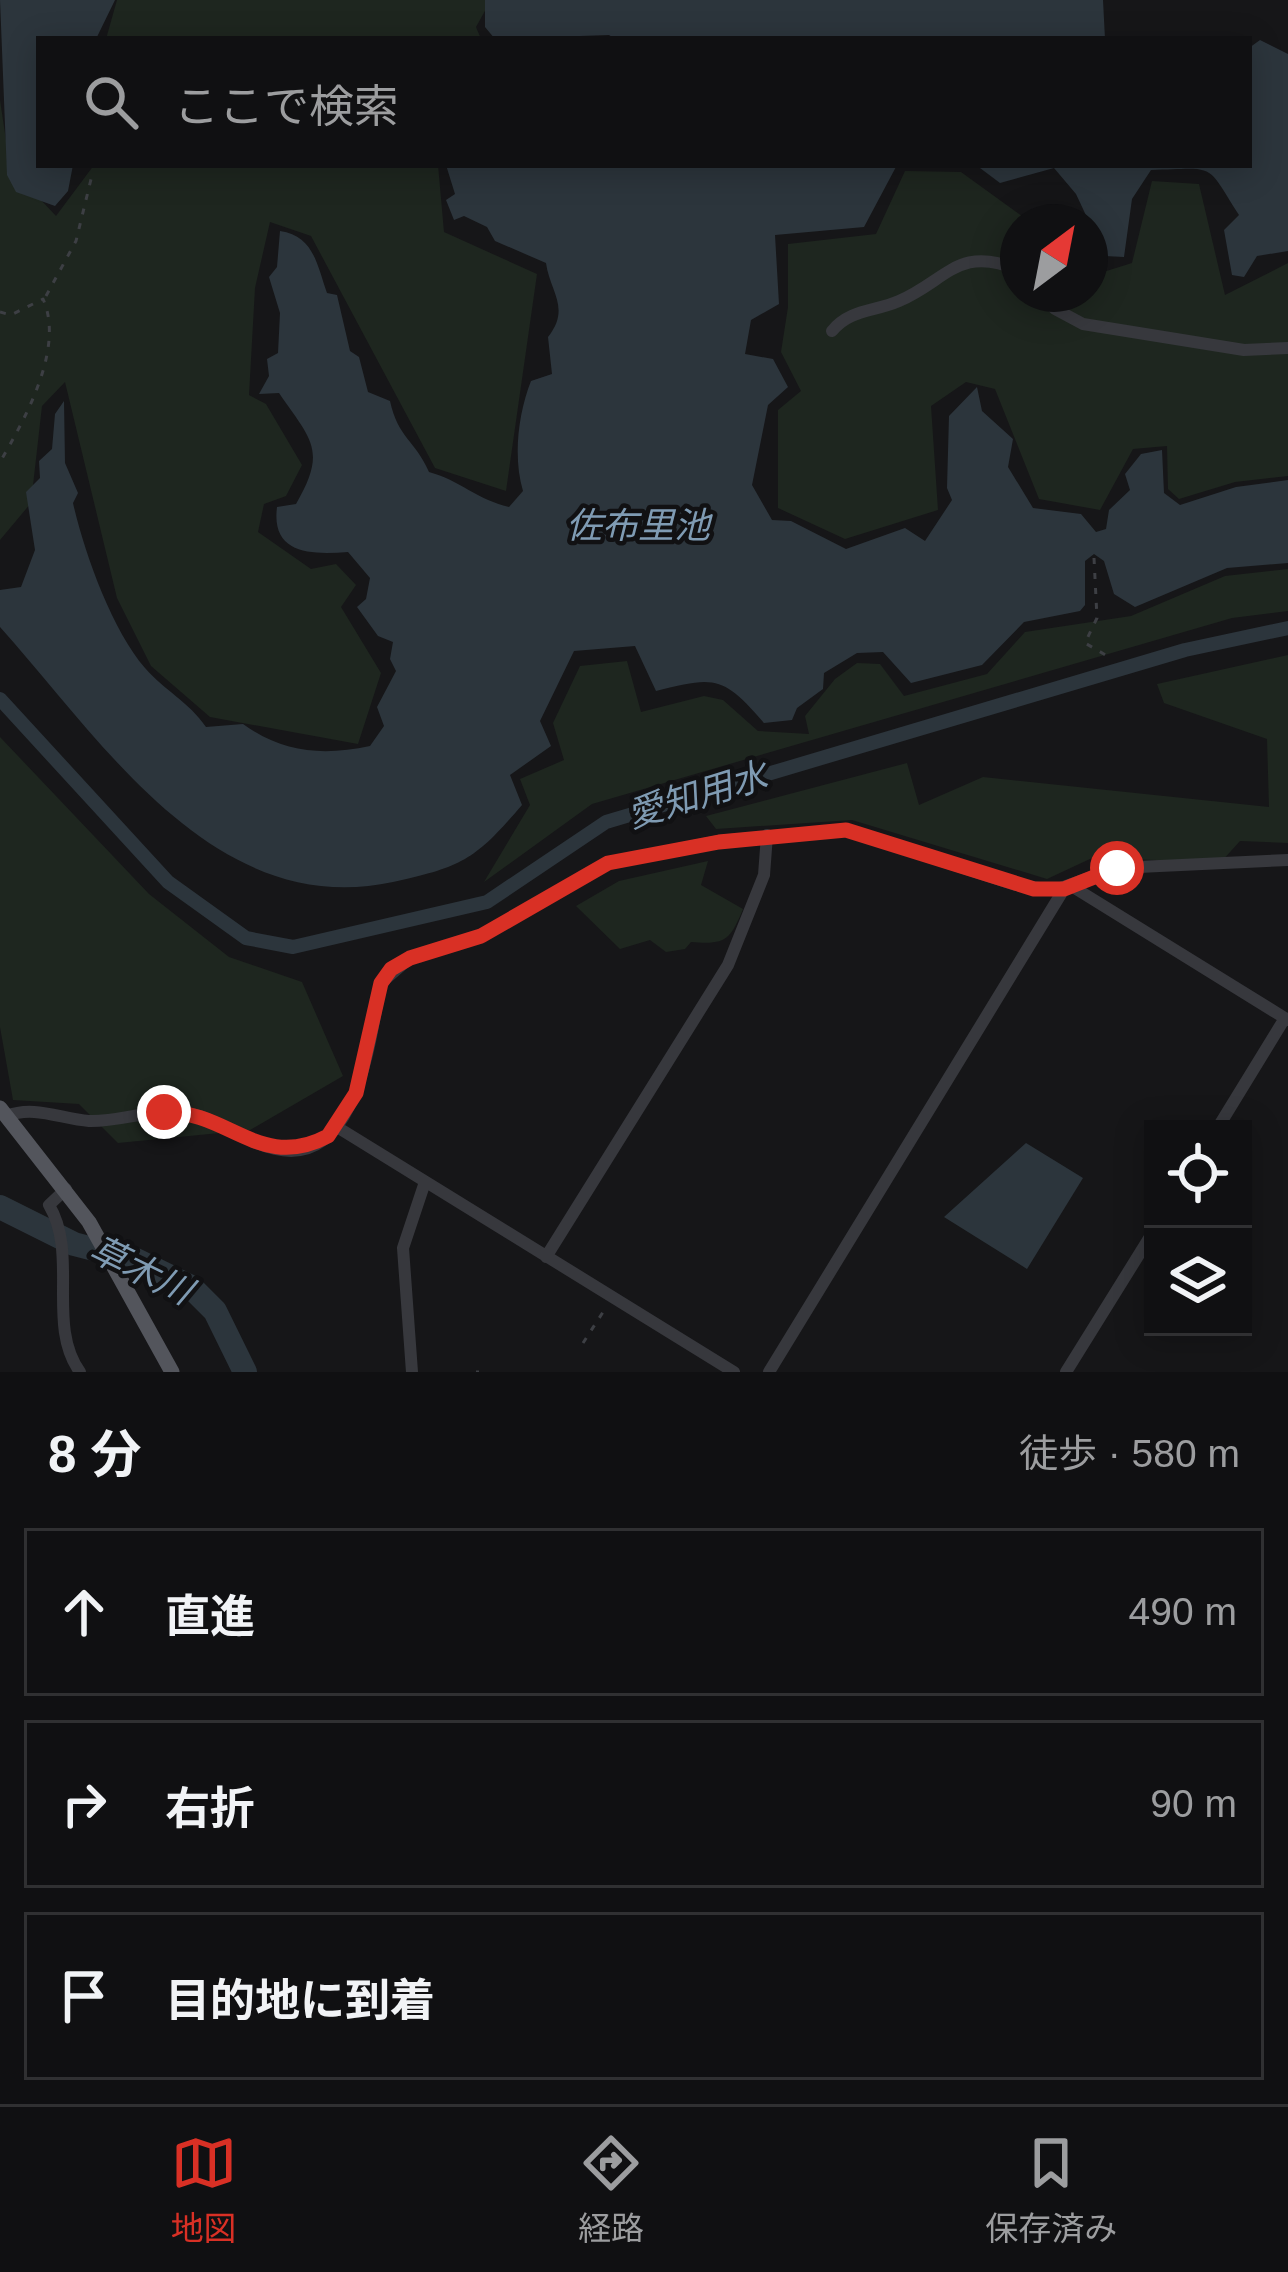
<!DOCTYPE html>
<html lang="ja">
<head>
<meta charset="utf-8">
<style>
	body { margin:0; font-family:Helvetica,"Noto Sans JP",sans-serif; background:#19191b; color:#f1f3f6 }
	.controls { position:absolute; right:36px; bottom:36px; display:grid; overflow:hidden; border-radius:0px; box-shadow:0 6px 30px #0003 }
	.controls button { width:108px; height:108px; display:grid; place-items:center; padding:0; border:0; border-bottom:3px solid #303032; background:#101012; color:#f1f3f6; font:60px sans-serif }
	.compass { position:absolute; left:1000px; top:204px; width:108px; height:108px; border-radius:50%; background:#101012; box-shadow:0 6px 30px #0003; rotate:32deg }
	.stop { position:absolute; width:36px; height:36px; margin:-27px; border:9px solid #d93025; border-radius:50%; background:#fff }
	.stop.end { background:#d93025; border-color:#fff; box-shadow:0 3px 12px #0008 }
	.list { margin:0; padding:0; list-style:none }
	h2 { display:flex; justify-content:space-between; align-items:center; height:156px; margin:0; padding:0 48px; font-size:51px }
	h2 small { font-size:39px; font-weight:400; color:#9c9d9f }
	.list li { display:grid; grid-template-columns:78px 1fr auto; gap:36px; align-items:center; box-sizing:border-box; height:168px; margin:0 24px 24px; padding:0 24px; border:3px solid #303032; border-radius:0px }
	.list b { display:block; font-size:45px; white-space:nowrap }
	.list em { font-size:39px; font-style:normal; color:#9c9d9f }
	.icon { flex:none; width:66px; height:66px; fill:none; stroke:currentColor; stroke-width:2; stroke-linecap:round; stroke-linejoin:round }
	.map { position:relative; flex:none; width:1288px; height:1372px; overflow:hidden }
	.search { position:absolute; background:#101012; box-shadow:0 6px 30px #0003; left:36px; right:36px; top:36px; height:132px; display:flex; align-items:center; gap:30px; box-sizing:border-box; padding:0 42px; border-radius:0px; color:#9c9d9f; font-size:45px }
	.sheet { height:732px; background:#101012 }
	nav { display:flex; justify-content:space-around; align-items:center; box-sizing:border-box; height:168px; border-top:3px solid #303032; background:#101012; font-size:33px; color:#9c9d9f }
	nav a { display:grid; justify-items:center; gap:6px }
	nav .on { color:#d93025 }
	.map>svg:first-child { display:block }
	.green { fill:#1e261f }
	.water { fill:#2c353c }
	.lines { fill:none; stroke-linecap:round; stroke-linejoin:round }
	.canal { stroke:#2c353c; stroke-width:14 }
	.river { stroke:#2c353c; stroke-width:24 }
	.path { stroke:#3d3f44; stroke-width:3; stroke-dasharray:6 9; stroke-linecap:butt }
	.minor { stroke:#37383d; stroke-width:12 }
	.major { stroke:#53555c; stroke-width:15 }
	.route { stroke:#d93025; stroke-width:15 }
	.labels { text-anchor:middle; dominant-baseline:central; stroke-width:9; stroke-linejoin:round; paint-order:stroke }
	.water-label { font-size:36px; font-style:italic; fill:#7f9bb3; stroke:#111113 }
</style>
</head>
<body>
<div class="map">
<svg width="1288" height="1372" viewBox="0 0 1288 1372">
	<rect width="100%" height="100%" fill="#161618"/>
	<!-- green -->
	<path class="green" d="M117 0H491L476 27 481 39H106Z
		M0 100 10 167 56 216 94 165H438L444 232 537 274 506 491 435 468 311 236 270 222 255 288 249 395 266 404 302 465 286 496 264 504 258 532 311 569 336 564 356 585 341 607 381 673 358 744 210 717 151 666 117 598 65 382 42 406 31 503 0 540Z
		M905 171 961 172 1030 222H1018V294H1090V266L1100 273 1132 263 1152 181 1199 184 1225 295 1288 263V476L1235 482 1179 499 1168 489 1167 446 1133 449 1100 510 1039 499 995 389 966 382 931 406 938 510 845 539 778 508V410L801 391 781 352 788 307V244L876 234Z
		M1288 569V611L1232 618 592 804 484 882 530 805 520 779 564 760 553 723 580 666 627 661 641 712 704 696 723 700 758 731 809 734 805 716 835 679 857 663 880 664 904 696 987 674 1025 632 1131 616 1225 576Z
		M1288 655V843L1240 841 1221 862 1092 858 1047 879 852 820 716 829 706 816 907 763 919 805 983 777 1269 807 1267 739 1164 703 1157 684Z
		M0 737 149 894 229 957 302 982 343 1076 250 1130 118 1143 79 1104 13 1100 0 1027Z
		M708 861 701 885 743 909C730 940 726 945 691 942L685 949 666 952 650 940 620 949 576 906 619 881Z"/>
	<!-- water -->
	<path class="water" d="M0 0H115L96 39H39V165H73L68 191 55 206 16 192 7 175Z
		M485 0H1103L1105 39H615L609 35 495 39 485 27Z
		M1260 40 1288 54V251L1257 256 1244 277 1232 275 1224 230 1239 215C1205 162 1218 168 1151 170L1132 199 1124 257 1105 256 1076 194 1054 168 1000 183 976 165H1249V48Z
		M446 165H897L864 227 775 235 779 304 751 320 745 354 773 359 788 387 768 405 752 485 772 520 791 521 846 549 905 528 925 541 952 500 947 488 949 416 977 387 982 411 1013 439 1008 467 1033 508 1081 514 1096 532 1106 529 1109 510 1130 490 1125 474 1141 454 1162 450 1164 493 1180 505 1236 487 1288 480V563L1227 568 1135 607 1114 594 1104 561 1094 554 1085 561V605L1080 611 1024 622 982 665 911 683 883 652 857 653 824 673 823 689 797 708 792 720 764 723C723 676 716 676 656 691L635 646 574 651 540 721 551 746 510 775 522 805C476 859 463 867 393 882 215 920 103 742 0 627V590L21 587 35 550 26 492 40 478 39 461 52 449 55 414 64 401 65 463 78 493 73 503C84 552 112 630 145 668 164 690 189 702 206 727L243 724C283 753 323 756 370 746L384 726 377 707 396 671 390 659 393 642 378 636 357 607 366 599 370 578 348 552C310 555 271 554 277 507L296 504C327 450 312 441 279 393L259 394 269 376 267 359 278 353 280 313 269 277 277 267 280 231C314 236 317 265 327 293L337 295 350 351 359 357 368 392 390 401C398 438 415 440 429 472 459 480 478 500 509 507L523 491C513 458 518 414 531 381L552 374 548 337C571 308 550 292 546 263L495 241 487 227 464 216 454 220 446 200 455 194Z
		M1026 1143 1083 1178 1027 1269 944 1217Z"/>
	<g class="lines">
		<!-- canal -->
		<path class="canal" d="M0 699 168 882 246 938 293 947 487 902 606 822 1185 650 1288 628"/>
		<!-- river -->
		<path class="river" d="M0 1207 74 1244 136 1260 191 1287 215 1311 245 1372"/>
		<!-- path -->
		<path class="path" d="M46 296 76 241 93 171
			M0 312 11 315 43 299C65 348 25 419 0 462
			M1094 558 1097 618 1085 643 1109 657
			M583 1343 605 1309
			M476 1372H479"/>
		<!-- minor -->
		<path class="minor" d="M1040 294 1055 309 1083 324 1244 350 1288 348
			M832 331C850 309 874 312 899 301 946 281 959 244 1018 270
			M1073 887 1288 1020
			M7 1116C34 1105 61 1119 89 1121 119 1122 150 1109 181 1112 214 1115 242 1142 275 1149 358 1168 370 1037 381 983L410 958 481 936 608 863 719 841 846 830 1016 885 1055 890 1117 868 1288 860
			M337 1127 734 1372
			M1217 1129 1285 1018
			M66 1189 49 1205C79 1255 46 1325 80 1372
			M546 1257 728 965 764 875 767 835
			M412 1372 403 1248 425 1182
			M769 1372 1064 889
			M1066 1372 1153 1232"/>
		<!-- major -->
		<path class="major" d="M0 1108 89 1222 172 1372"/>
	</g>
	<g class="lines">
		<!-- route -->
		<path class="route" d="M164 1112C229 1111 261 1172 328 1136L356 1093 381 983 391 969 410 958 481 936 608 863 719 842 846 830 1034 889H1064L1117 868"/>
	</g>
	<g class="labels">
		<!-- water labels -->
		<g class="water-label">
			<text x="638" y="525">佐布里池</text>
			<text transform="translate(697 795) rotate(-17)">愛知用水</text>
			<text transform="translate(141 1270) rotate(26)">草木川</text>
		</g>
	</g>
</svg>
<div class="controls">
<button><svg class="icon" aria-label="locate" viewBox="0 0 24 24"><circle cx="12" cy="12" r="6"/><path d="M12 2v4M12 18v4M2 12h4M18 12h4"/></svg></button>
<button><svg class="icon" aria-label="layers" viewBox="0 0 24 24"><path d="M12 4l9 5-9 5-9-5zM3 14l9 5 9-5"/></svg></button>
</div>
<svg class="compass" viewBox="-18 -18 36 36"><path d="M0-13l5 13h-10z" fill="#e53935"/><path d="M0 13l5-13h-10z" fill="#9c9d9f"/></svg>
<div class="stop" style="left:1117px;top:868px"></div>
<div class="stop end" style="left:164px;top:1112px"></div>
<div class="search"><svg class="icon" aria-label="search" viewBox="0 0 24 24"><circle cx="10" cy="10" r="6"/><path d="M15 15l6 6"/></svg>ここで検索</div>
</div>
<section class="sheet">
<h2>8 分<small>徒歩 · 580 m</small></h2>
<ul class="list">
<li><svg class="icon" aria-label="ahead" viewBox="0 0 24 24"><path d="M12 20V5M6 11l6-6 6 6"/></svg><div><b>直進</b></div><em>490 m</em></li>
<li><svg class="icon" aria-label="right" viewBox="0 0 24 24"><path d="M7 20v-9h11M14 6l5 5-5 5"/></svg><div><b>右折</b></div><em>90 m</em></li>
<li><svg class="icon" aria-label="arrive" viewBox="0 0 24 24"><path d="M6 21V4h12l-3 4 3 4H6"/></svg><div><b>目的地に到着</b></div></li>
</ul>
</section>
<nav>
<a class="on"><svg class="icon" aria-label="map" viewBox="0 0 24 24"><path d="M3 6l6-2 6 2 6-2v14l-6 2-6-2-6 2zM9 4v14M15 6v14"/></svg>地図</a>
<a><svg class="icon" aria-label="directions" viewBox="0 0 24 24"><path d="M12 3l9 9-9 9-9-9zM9 14v-3h6M13 9l2 2-2 2"/></svg>経路</a>
<a><svg class="icon" aria-label="saved" viewBox="0 0 24 24"><path d="M7 4h10v16l-5-4-5 4z"/></svg>保存済み</a>
</nav>
</body>
</html>
